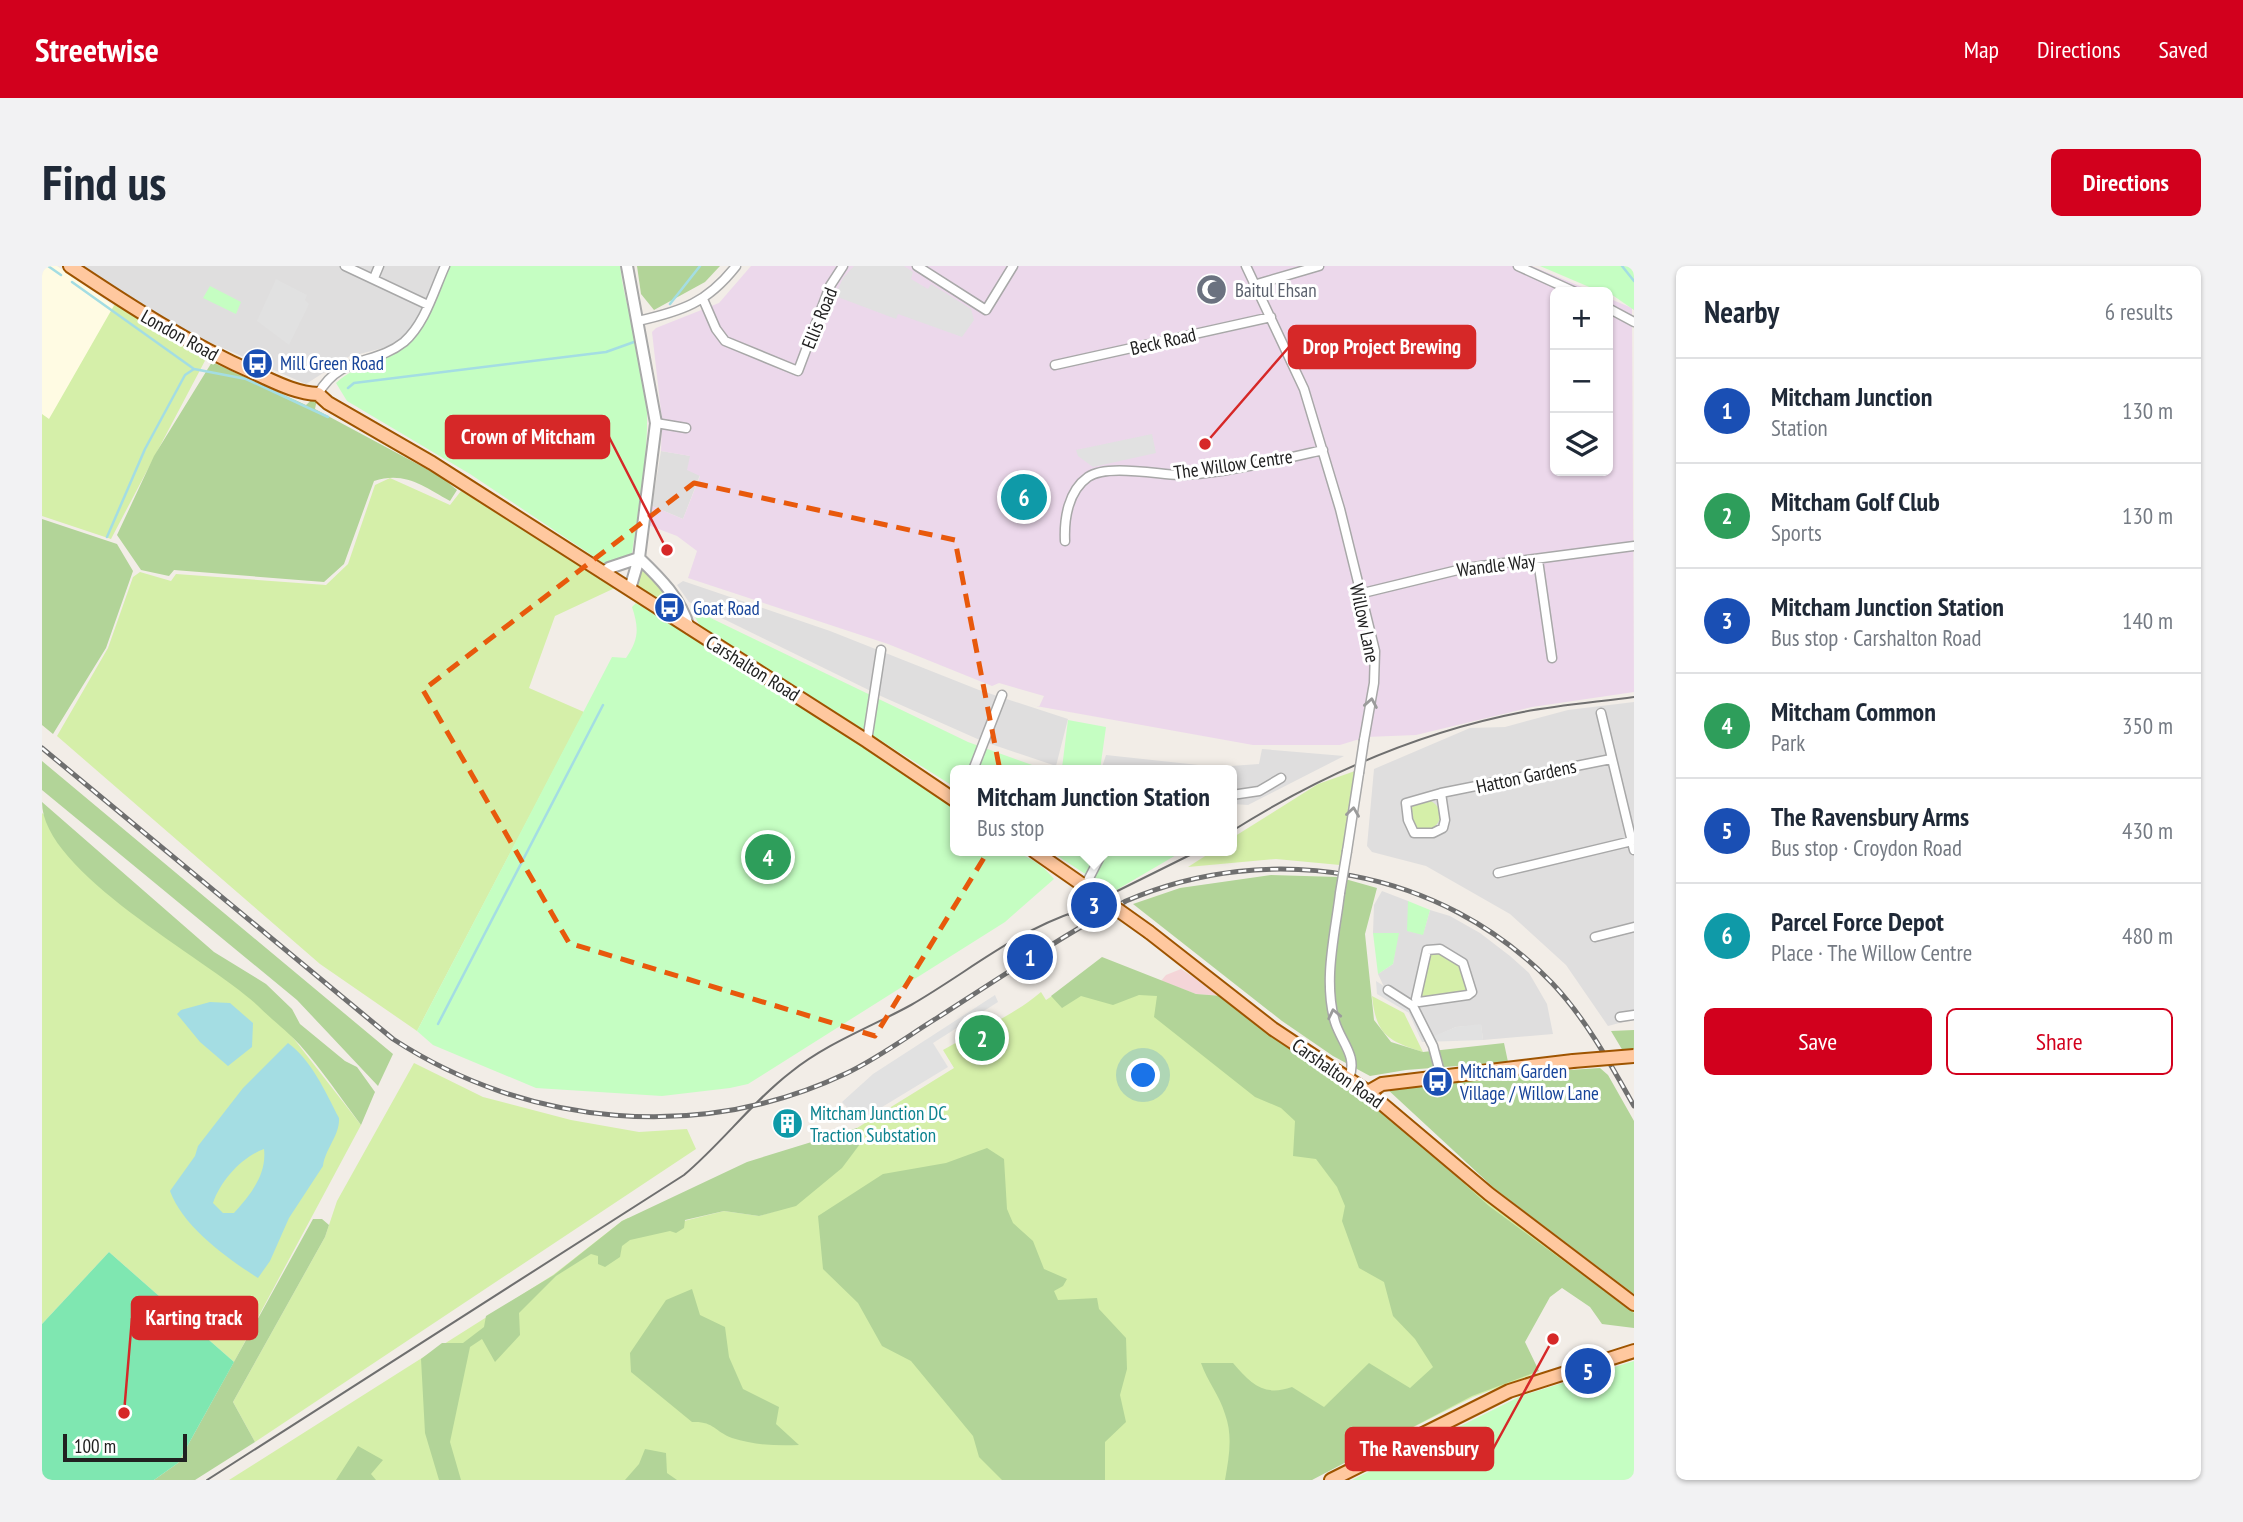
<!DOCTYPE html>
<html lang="en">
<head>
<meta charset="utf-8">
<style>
	body { margin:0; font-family:"PT Sans Narrow",sans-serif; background:#f2f2f3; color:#1f2937 }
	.controls { position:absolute; right:21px; top:21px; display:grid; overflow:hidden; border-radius:10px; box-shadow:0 2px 5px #0004 }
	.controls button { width:63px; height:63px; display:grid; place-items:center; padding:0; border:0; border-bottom:2px solid #e0e1e3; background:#fff; color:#1f2937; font:35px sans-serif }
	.scale { position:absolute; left:21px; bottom:18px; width:124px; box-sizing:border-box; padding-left:7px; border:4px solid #212121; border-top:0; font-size:19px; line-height:24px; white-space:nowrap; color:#212121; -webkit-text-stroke:5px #fff; paint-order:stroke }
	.you { position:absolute; left:1102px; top:810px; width:24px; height:24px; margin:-18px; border:5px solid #fff; border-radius:50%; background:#1a73e8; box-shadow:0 0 0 10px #1a73e833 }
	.badge { display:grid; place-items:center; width:46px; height:46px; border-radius:50%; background:#d2001d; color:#fff; font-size:23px; font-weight:700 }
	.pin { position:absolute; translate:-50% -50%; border:4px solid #fff; box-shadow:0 2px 7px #0006 }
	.popup { position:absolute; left:908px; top:499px; width:287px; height:91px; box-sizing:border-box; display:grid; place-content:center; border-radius:10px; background:#fff; filter:drop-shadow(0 2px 5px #0005); font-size:23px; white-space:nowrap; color:#747a83 }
	.popup b { font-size:26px; color:#1f2937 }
	.popup::after { content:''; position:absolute; left:50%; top:100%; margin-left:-14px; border:14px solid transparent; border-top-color:#fff }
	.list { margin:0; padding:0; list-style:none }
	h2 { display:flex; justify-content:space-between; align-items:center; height:91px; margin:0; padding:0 28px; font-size:30px }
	h2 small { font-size:23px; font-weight:400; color:#747a83 }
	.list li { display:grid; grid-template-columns:46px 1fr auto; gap:21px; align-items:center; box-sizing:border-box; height:105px; padding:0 28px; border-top:2px solid #e0e1e3 }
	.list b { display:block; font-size:26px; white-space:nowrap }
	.list p { margin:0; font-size:23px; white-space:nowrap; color:#747a83 }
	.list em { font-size:23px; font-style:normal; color:#747a83 }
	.actions { display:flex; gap:14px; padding:21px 28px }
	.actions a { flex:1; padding:16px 0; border:2px solid #d2001d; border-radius:10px; text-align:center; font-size:24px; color:#d2001d }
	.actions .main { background:#d2001d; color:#fff }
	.icon { flex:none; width:38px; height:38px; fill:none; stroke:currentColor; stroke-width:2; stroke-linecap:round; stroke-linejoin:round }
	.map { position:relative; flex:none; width:1592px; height:1214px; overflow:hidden; border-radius:10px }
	header { display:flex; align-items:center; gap:42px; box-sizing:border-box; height:98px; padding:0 35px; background:#d2001d; color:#fff }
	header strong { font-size:33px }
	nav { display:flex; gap:38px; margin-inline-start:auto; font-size:24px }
	.intro { display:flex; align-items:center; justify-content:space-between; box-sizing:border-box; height:168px; padding:0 42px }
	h1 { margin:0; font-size:49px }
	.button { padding:18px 32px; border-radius:10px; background:#d2001d; color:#fff; font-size:24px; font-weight:700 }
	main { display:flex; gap:42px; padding:0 42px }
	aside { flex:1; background:#fff; border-radius:10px; box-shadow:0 2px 5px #0004 }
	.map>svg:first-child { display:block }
	.residential { fill:#dfdede }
	.commercial { fill:#f4d5d8 }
	.industrial { fill:#ecd8eb }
	.education { fill:#fffbe3 }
	.grass { fill:#d5efa9 }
	.forest { fill:#b2d498 }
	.park { fill:#c5fec2 }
	.pitch { fill:#7fe7b1 }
	.parking { fill:#e1e1e1 }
	.water { fill:#a4dde3; fill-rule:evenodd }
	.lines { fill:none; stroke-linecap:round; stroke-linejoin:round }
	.stream { stroke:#a4dde3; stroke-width:2.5 }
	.minor-casing { stroke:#a8a8a8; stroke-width:11 }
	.tertiary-casing { stroke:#a8a8a8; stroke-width:14 }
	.primary-casing { stroke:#9e5400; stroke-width:16 }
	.minor { stroke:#fff; stroke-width:8 }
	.tertiary { stroke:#fff; stroke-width:10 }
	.primary { stroke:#ffc89f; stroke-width:12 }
	.tram { stroke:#6f6f6f; stroke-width:2 }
	.rail-casing { stroke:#6f6f6f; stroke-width:5 }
	.rail { stroke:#fff; stroke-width:2.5; stroke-dasharray:8; stroke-linecap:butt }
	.minor-bridge-casing { stroke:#a8a8a8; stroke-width:11; stroke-linecap:butt }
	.primary-bridge-casing { stroke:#9e5400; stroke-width:16; stroke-linecap:butt }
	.minor-bridge { stroke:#fff; stroke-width:8 }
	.primary-bridge { stroke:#ffc89f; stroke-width:12 }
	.oneway { stroke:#9b9b9b }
	.marked { fill:none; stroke:#e8590c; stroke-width:5; stroke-dasharray:14 9; stroke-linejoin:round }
	.labels { text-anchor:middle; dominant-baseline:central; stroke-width:6; stroke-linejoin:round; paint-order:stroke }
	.worship-label { font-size:19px; fill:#5b616d; stroke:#fff; text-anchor:start }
	.street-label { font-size:19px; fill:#212121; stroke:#fff }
	.transit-label { font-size:19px; fill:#164399; stroke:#fff; text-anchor:start }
	.culture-label { font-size:19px; fill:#0d838f; stroke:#fff; text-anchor:start }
	.leader { fill:none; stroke:#d62828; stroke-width:2.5 }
	.callout-dot { fill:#d62828; stroke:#fff; stroke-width:2.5 }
	.callout { fill:#d62828; stroke:#d62828; stroke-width:2.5 }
	.callout-label { font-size:21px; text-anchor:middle; font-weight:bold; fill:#fff }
</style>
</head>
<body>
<header>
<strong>Streetwise</strong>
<nav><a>Map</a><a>Directions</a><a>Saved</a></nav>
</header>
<div class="intro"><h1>Find us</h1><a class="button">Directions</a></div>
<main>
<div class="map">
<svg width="1592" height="1214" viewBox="0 0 1592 1214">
	<rect width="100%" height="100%" fill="#f2ede7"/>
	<!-- residential -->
	<path class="residential" d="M38 0H402L374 54 359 74 341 82 306 91 264 118 130 60Z
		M619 185 649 190 658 209 641 253 610 240Z
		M641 315 788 365 937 424 1026 453 1014 500 940 475 841 431 647 336 635 319Z
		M1592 436V753L1566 760 1524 699 1468 648 1384 600 1330 586 1325 580 1332 503 1428 462 1463 461 1526 444Z
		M1220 483 1302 490 1206 539 1190 538V504H1059L1064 489 1175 501 1217 498Z
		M1340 625 1366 635V665L1381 668 1388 644 1408 650 1438 667 1468 690 1487 707 1505 738 1511 768 1441 774 1439 759 1414 761 1387 773 1373 740 1343 723 1336 708 1351 698 1356 667H1331L1332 639Z"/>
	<!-- commercial -->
	<path class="commercial" d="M1139 703 1180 730 1154 728 1119 715 1124 709Z"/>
	<!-- industrial -->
	<path class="industrial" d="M709 0H1490L1552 26H1513V205H1566V32L1590 42 1592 426 1490 441 1374 469 1324 471 1298 479H1211L994 440 980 435 997 441 1002 430 957 417 950 420 846 378 646 312 655 285 635 270 606 259 610 240 641 253 658 210 645 204 648 190 619 185 620 154 610 66 614 62 677 37Z"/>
	<!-- education -->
	<path class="education" d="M0 0H15L76 43 7 153 0 149Z"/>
	<!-- grass -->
	<path class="grass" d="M74 36 166 89 69 273 0 250V148L7 153Z
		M348 212 408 239 419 225 575 321 513 350 487 422 542 446 375 765 278 698 15 470 66 382 91 311 98 306 129 315 134 308 284 319 306 298 333 219Z
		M599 304 604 305 632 338 629 340 594 319Z
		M1313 505 1298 599 1234 593 1146 601 1171 585H1190V572L1276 518Z
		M1368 549a15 15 0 1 1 30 0a15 15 0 1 1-30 0Z
		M0 547 217 728 319 859 192 1096 67 986 0 1058Z
		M1392 684C1415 686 1425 694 1432 716L1427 726 1377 734 1382 692Z
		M1061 696 1319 825 1441 931 1592 1045V1057L1520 1019 1505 1027 1481 1072 1492 1108 1431 1131 1267 1214H187L511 1009 580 955 586 952 630 958 682 945 717 950 734 945 818 878 815 862 912 802 901 784C934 765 971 750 999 726L1004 734Z
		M1330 730 1362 747 1381 786C1346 775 1334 769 1330 730Z
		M372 797 441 831 529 854 597 866 645 863 654 883 213 1176 191 1136 283 971 295 935Z"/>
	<!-- forest -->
	<path class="forest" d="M595 0H678L663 16 612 44 599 28Z
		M170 96 264 139 276 128 273 143 394 208 401 204 398 210 415 224 408 235C381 220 363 205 332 215L302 298 282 316 132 304 127 310 99 304 75 269 112 190Z
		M0 253 75 278 91 305 64 382 11 468 0 459Z
		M0 495 351 788 336 820 255 734 0 524Z
		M0 536 172 686 224 718 250 743 258 758 303 795 315 801 333 826 319 859C299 832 280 804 258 779 246 766 228 752 215 739 166 693 0 607 0 536Z
		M1229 609 1296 611 1335 622 1323 668 1332 754 1349 776 1381 786 1462 777 1466 796 1364 804 1328 810 1291 790 1240 755 1091 638 1138 622Z
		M1060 691 1154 728 1180 730 1319 825 1447 940 1592 1047V1062L1560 1058 1548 1041 1520 1022 1508 1031 1483 1076 1497 1105 1430 1130 1270 1214H1183C1187 1191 1191 1170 1183 1148 1178 1130 1165 1115 1159 1097H1191C1209 1118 1222 1131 1250 1121L1282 1141 1327 1097 1368 1122 1391 1101 1373 1073 1351 1050 1342 1016 1317 1002 1300 955 1303 940 1295 921 1274 893 1251 890 1253 855 1239 842 1213 831 1112 751 1115 730 1097 729 1071 739 1039 730 1020 742 1009 730Z
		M1592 764V783L1581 785 1569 765Z
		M1558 802 1566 809 1592 855V1028L1452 922 1344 822 1468 808Z
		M815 862 818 878 800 902 754 940 717 950 682 945 643 954 642 962 634 967 628 965 588 974 580 980 578 991 563 1001 556 998V990L549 988 514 1010 477 1047 478 1069 453 1096 440 1073 428 1081 408 1176 419 1214H397L383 1167 379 1093 400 1077H421L442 1061 444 1050 512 1009 580 955 705 896Z
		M945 882 962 893 965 943 971 957 991 975 1002 1003 1025 1013 1021 1020 1012 1025 1016 1034 1055 1032 1057 1043 1084 1072 1085 1103 1078 1129 1084 1156 1063 1176V1214H960L937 1191 931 1170 869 1095 840 1080 816 1037 781 1003 776 950 841 908 904 897Z
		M271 953H280L287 959 283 971 191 1136 213 1176 153 1214H112L136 1197Z
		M650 1023 658 1049 683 1061 687 1091 701 1123 737 1141 734 1158 757 1179C734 1180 712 1179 690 1172 672 1165 672 1155 650 1156L589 1106 588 1087 624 1034Z
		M316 1180 341 1194 329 1208 334 1214H294Z
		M603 1183 624 1187 625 1207 635 1214H583L597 1198Z"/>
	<!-- park -->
	<path class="park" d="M408 0H578C582 40 599 77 603 116 610 174 598 230 590 287L563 298 428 208 305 135 294 117C315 99 324 101 347 90 381 74 394 32 408 0Z
		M1498 0H1592V44L1566 26H1559Z
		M168 20 199 36 194 48 161 32Z
		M594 337 822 479 914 544V585C955 585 983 578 1012 613L963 656 706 818 688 822 620 830 494 822 391 779 375 765 570 391 584 392C597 373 597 362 590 341Z
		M648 342 926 476 1004 504H914V522L658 360Z
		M1026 454 1064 461 1058 504H1014L1020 502Z
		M1008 585H1141L1071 626Z
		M1366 635 1388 644 1381 669 1365 665Z
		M1331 667H1357L1351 698 1336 708Z
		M1592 1095V1214H1310L1479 1130Z"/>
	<!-- pitch -->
	<path class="pitch" d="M67 986 192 1096 136 1197 112 1214H0V1058Z"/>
	<!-- parking -->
	<path class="parking" d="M812 0H862L871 6 869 13 886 23 889 18 929 43 932 54 920 71 856 48 854 53 793 30 801 12Z
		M234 13 265 29 263 34 267 38 247 79 215 55Z
		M1110 168 1114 187 1051 201 1036 190 1034 184Z
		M1334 715 1373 740 1387 772 1414 761 1439 758 1441 774 1380 776 1367 747 1335 728Z
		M953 729 956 736 891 777 906 801 817 855 800 836 831 808Z"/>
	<!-- water -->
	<path class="water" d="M168 736 188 737 211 757 210 781 186 800 158 776 135 748 139 744Z
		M246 777C270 795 283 825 297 852 298 869 283 883 281 900L247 952 228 995 216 1012C185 992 141 961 128 925L153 890 156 880 201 822ZM222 883C225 909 208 929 192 947H181L171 937C179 914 200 891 222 883Z"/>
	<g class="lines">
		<!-- stream -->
		<path class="stream" d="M6 0 19 9
			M1580 0 1592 15
			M30 16 152 103
			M628 38 658 0
			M306 122 312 117 564 86 592 76
			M65 271 103 183 143 109 152 103 204 113 286 151
			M396 758 561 439"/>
		<defs>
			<path id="minor" d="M303 0 386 39
				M875 0 944 44 971 0
				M1204 0 1262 123 1298 243 1333 385 1332 417 1322 474
				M1476 0 1533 26
				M332 12 337 0
				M1215 18 1277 0
				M661 33 674 63 683 75 756 105 788 20 801 0
				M1566 42 1592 56
				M596 55C640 45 665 37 694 0
				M1013 99 1229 51
				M276 128C299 88 332 100 362 76 383 58 392 24 403 0
				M614 157 644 162
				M1023 275C1022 253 1026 225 1046 211 1064 198 1114 208 1136 209 1175 209 1241 193 1281 184
				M1496 294 1510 392
				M1317 328 1424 302 1592 280
				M1559 447 1592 584
				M825 475 839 384
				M931 504 960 429
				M1399 527 1569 493
				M1399 527 1403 554 1401 562 1391 567H1372L1366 554 1364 537Z
				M1190 529 1217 525 1239 512
				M1305 585 1317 507
				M1456 607 1590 575
				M1043 620 1061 585
				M1298 627C1293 669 1281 714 1293 756 1299 776 1316 790 1307 812
				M1553 671 1592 661
				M1398 683 1421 697 1430 726 1426 729 1377 736 1374 733 1385 684Z
				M1346 724 1371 740 1391 780 1399 810
				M1578 751 1592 749"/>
			<path id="tertiary" d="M585 0 614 157 597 292 588 323
				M597 292C618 312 639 333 647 362
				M561 307 567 302 597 292"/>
			<path id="primary" d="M28 0C88 40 148 79 215 108 235 117 254 127 276 128L286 137 390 197 825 475 914 535
				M992 585 1048 624
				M1107 666 1231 763 1326 826 1447 928 1592 1038
				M1326 826 1340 818 1531 795
				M1289 1214 1467 1125 1592 1085"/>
		</defs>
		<!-- minor casing -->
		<use href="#minor" class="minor-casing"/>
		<!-- tertiary casing -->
		<use href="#tertiary" class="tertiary-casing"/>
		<!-- primary casing -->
		<use href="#primary" class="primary-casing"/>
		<!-- minor -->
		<use href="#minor" class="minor"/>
		<!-- tertiary -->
		<use href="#tertiary" class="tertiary"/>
		<!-- primary -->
		<use href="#primary" class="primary"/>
		<!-- tram -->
		<path class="tram" d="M1190 565C1279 509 1377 466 1481 446 1517 439 1555 436 1592 431
			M1027 649 1156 585
			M165 1214 642 909C680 877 710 836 749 806 785 777 829 761 869 739 926 706 972 666 1035 645"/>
		<defs>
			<path id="rail" d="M0 482 351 773C486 861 658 877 805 807 836 792 866 770 895 752 957 712 1019 671 1084 635 1228 573 1399 602 1510 717 1544 753 1568 797 1592 840"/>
		</defs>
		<!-- rail casing -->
		<use href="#rail" class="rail-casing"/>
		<!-- rail -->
		<use href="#rail" class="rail"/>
		<defs>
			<path id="minor-bridge" d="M1317 507 1322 474
				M1298 627 1305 585"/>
			<path id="primary-bridge" d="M1048 624 1107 666
				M1531 795 1592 790"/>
		</defs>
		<!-- minor-bridge casing -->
		<use href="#minor-bridge" class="minor-bridge-casing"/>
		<!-- primary-bridge casing -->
		<use href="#primary-bridge" class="primary-bridge-casing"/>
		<!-- minor-bridge -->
		<use href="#minor-bridge" class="minor-bridge"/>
		<!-- primary-bridge -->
		<use href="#primary-bridge" class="primary-bridge"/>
	</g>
	<!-- one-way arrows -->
	<defs><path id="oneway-chevron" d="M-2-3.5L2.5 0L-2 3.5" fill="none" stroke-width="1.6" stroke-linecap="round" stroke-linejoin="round" transform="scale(1.75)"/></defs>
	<g class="oneway">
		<use href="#oneway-chevron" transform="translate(1329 437) rotate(-80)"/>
		<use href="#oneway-chevron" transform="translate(1311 546) rotate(-82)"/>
		<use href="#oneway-chevron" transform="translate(1292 748) rotate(-102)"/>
	</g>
	<!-- marked area -->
	<path class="marked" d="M652 217 913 274 967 551 833 770 527 677 381 424Z"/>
	<!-- icons -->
	<defs>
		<symbol id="mosque-disc" viewBox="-11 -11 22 22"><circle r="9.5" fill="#6b7280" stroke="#fff"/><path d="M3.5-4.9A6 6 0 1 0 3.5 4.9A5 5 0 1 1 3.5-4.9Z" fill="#fff"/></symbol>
		<symbol id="bus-disc" viewBox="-11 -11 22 22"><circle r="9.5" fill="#1a4fb4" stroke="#fff"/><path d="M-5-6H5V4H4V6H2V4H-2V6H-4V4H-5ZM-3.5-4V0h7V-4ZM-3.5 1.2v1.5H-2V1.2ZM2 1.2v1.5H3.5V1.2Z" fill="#fff"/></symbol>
		<symbol id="building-disc" viewBox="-11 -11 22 22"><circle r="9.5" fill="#0f9aa8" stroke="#fff"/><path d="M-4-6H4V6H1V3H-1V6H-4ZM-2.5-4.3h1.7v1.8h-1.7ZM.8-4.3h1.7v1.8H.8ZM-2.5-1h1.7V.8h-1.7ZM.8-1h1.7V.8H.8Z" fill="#fff"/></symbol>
	</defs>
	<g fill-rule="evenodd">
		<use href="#mosque-disc" x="1152" y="6" width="35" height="35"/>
		<use href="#bus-disc" x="198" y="80" width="35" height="35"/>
		<use href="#bus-disc" x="610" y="324" width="35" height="35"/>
		<use href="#bus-disc" x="1378" y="798" width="35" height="35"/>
		<use href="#building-disc" x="728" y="840" width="35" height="35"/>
	</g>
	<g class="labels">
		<!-- worship labels -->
		<g class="worship-label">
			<text x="1193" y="24">Baitul Ehsan</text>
		</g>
		<!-- street labels -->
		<g class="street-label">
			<text transform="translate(777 52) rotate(-68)">Ellis Road</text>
			<text transform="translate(138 69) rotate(29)">London Road</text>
			<text transform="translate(1121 75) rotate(-13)">Beck Road</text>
			<text transform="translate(1191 198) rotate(-8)">The Willow Centre</text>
			<text transform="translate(1454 299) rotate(-7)">Wandle Way</text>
			<text transform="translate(1323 357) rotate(78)">Willow Lane</text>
			<text transform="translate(711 402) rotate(32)">Carshalton Road</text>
			<text transform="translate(1484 510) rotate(-12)">Hatton Gardens</text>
			<text transform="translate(1296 807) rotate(35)">Carshalton Road</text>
		</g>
		<!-- transit labels -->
		<g class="transit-label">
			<text x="238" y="97">Mill Green Road</text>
			<text x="651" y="342">Goat Road</text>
			<text x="1418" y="805">Mitcham Garden<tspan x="1418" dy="22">Village / Willow Lane</tspan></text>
		</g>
		<!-- culture labels -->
		<g class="culture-label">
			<text x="768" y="847">Mitcham Junction DC<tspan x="768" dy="22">Traction Substation</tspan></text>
		</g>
	</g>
	<!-- callouts -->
	<path class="leader" d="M1163 178L1247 81M625 284L567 171M82 1147L90 1052M1511 1073L1451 1183"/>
	<g class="callout-dot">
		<circle cx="1163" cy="178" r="7"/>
		<circle cx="625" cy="284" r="7"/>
		<circle cx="82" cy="1147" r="7"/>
		<circle cx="1511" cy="1073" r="7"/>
	</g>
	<g class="callout">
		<rect x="1247" y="60" width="186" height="42" rx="7"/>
		<rect x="404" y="150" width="163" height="42" rx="7"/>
		<rect x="90" y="1031" width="125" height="42" rx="7"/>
		<rect x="1304" y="1162" width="147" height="42" rx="7"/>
	</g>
	<g class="callout-label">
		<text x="1340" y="88">Drop Project Brewing</text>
		<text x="486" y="178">Crown of Mitcham</text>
		<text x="152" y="1059">Karting track</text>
		<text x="1377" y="1190">The Ravensbury</text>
	</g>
</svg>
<div class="controls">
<button>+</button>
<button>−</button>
<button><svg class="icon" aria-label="layers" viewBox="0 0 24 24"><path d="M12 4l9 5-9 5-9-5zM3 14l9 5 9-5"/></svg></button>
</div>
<div class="scale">100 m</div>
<div class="you"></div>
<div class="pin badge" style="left:988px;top:691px;background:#1a4fb4">1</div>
<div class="pin badge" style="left:940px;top:772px;background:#2e9e5b">2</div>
<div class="pin badge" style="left:1052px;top:639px;background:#1a4fb4">3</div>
<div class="popup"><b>Mitcham Junction Station</b>Bus stop</div>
<div class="pin badge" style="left:726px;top:591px;background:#2e9e5b">4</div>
<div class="pin badge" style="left:1546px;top:1105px;background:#1a4fb4">5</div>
<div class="pin badge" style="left:982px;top:231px;background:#0f9aa8">6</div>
</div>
<aside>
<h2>Nearby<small>6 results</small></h2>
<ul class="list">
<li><span class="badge" style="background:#1a4fb4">1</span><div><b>Mitcham Junction</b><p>Station</p></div><em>130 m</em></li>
<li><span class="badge" style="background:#2e9e5b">2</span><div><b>Mitcham Golf Club</b><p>Sports</p></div><em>130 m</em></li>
<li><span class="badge" style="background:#1a4fb4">3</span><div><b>Mitcham Junction Station</b><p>Bus stop · Carshalton Road</p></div><em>140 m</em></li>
<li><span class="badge" style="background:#2e9e5b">4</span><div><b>Mitcham Common</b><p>Park</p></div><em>350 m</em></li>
<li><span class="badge" style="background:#1a4fb4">5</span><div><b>The Ravensbury Arms</b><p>Bus stop · Croydon Road</p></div><em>430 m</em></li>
<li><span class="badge" style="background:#0f9aa8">6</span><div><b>Parcel Force Depot</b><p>Place · The Willow Centre</p></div><em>480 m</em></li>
</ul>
<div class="actions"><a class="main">Save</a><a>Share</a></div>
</aside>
</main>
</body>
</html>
